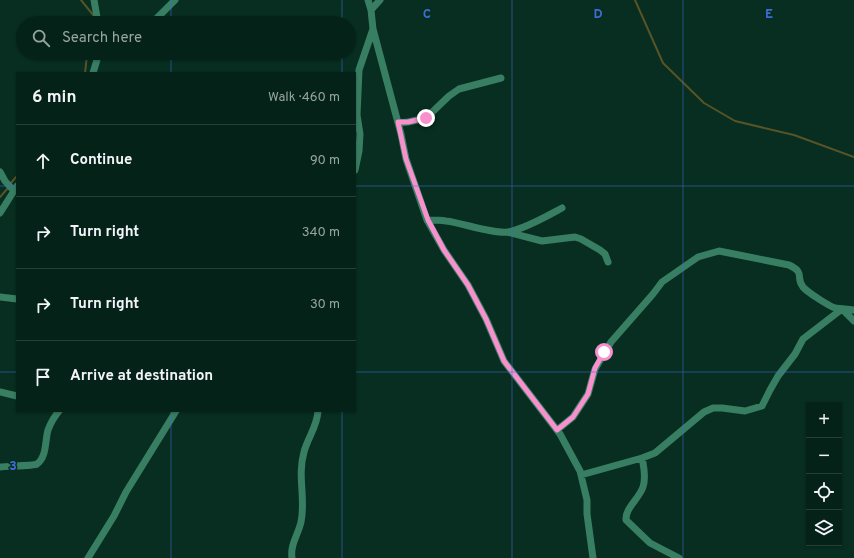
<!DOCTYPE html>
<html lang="en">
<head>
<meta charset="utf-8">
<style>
	body { margin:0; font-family:Overpass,sans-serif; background:#0e2a21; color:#f1f3f6 }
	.controls { position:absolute; right:12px; bottom:12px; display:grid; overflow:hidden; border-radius:0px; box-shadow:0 1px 3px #0004 }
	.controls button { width:36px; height:36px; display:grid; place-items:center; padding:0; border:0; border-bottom:1px solid #263f37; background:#052218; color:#f1f3f6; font:20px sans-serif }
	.stop { position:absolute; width:12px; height:12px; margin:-9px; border:3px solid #f790cd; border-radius:50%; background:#fff }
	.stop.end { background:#f790cd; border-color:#fff; box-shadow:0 1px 4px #0008 }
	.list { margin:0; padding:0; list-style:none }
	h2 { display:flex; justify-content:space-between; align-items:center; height:52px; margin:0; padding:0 16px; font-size:17px }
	h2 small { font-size:13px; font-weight:400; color:#97a4a2 }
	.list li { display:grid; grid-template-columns:26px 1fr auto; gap:12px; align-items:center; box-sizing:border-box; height:72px; padding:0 16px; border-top:1px solid #263f37 }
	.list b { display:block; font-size:15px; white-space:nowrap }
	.list em { font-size:13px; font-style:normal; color:#97a4a2 }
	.icon { flex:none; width:22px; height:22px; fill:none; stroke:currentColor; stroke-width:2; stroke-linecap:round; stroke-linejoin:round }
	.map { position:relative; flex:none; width:854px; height:558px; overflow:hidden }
	.search { position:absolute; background:#052218; box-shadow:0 1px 3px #0004; left:16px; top:16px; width:340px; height:44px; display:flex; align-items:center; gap:10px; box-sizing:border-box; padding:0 14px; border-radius:22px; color:#97a4a2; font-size:15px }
	.panel { position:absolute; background:#052218; box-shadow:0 1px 3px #0004; left:16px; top:72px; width:340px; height:340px; border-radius:0px }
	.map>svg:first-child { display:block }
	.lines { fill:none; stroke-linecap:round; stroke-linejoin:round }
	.stream { stroke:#585426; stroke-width:2 }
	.minor { stroke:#387e62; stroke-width:7 }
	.route { stroke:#f790cd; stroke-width:5 }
	.grid { fill:none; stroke:#3f6dd8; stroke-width:1; stroke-opacity:0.55 }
	.grid-label { font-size:13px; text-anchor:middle; font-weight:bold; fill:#3f6dd8; stroke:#072e20; stroke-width:3; stroke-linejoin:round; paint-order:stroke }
</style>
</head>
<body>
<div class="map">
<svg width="854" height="558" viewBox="0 0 854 558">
	<rect width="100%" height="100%" fill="#072e20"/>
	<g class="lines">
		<!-- stream -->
		<path class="stream" d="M81 0 94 16
			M635 0 663 63 704 103 735 121 794 135 854 157
			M85 73 87 55 90 53
			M10 184 17 176
			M0 197 8 188"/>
		<!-- minor -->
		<path class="minor" d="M94 0 98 23
			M371 10 380 0
			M152 23 175 0
			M373 29 401 134 406 159 427 220 444 250 468 285 486 319 504 361 560 434 580 471 587 500V514L593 558
			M93 73 99 53
			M398 123 408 122 426 118 449 96 459 89 501 78
			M355 170 359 151 360 134 357 115 359 70 373 29 371 10 368 0
			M0 172 5 181 14 191
			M0 213 17 186
			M427 220C434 220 440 220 446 221 463 223 492 234 508 232 525 229 547 216 562 208
			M507 232 542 241 575 237 581 239 600 250 605 254 608 262
			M0 297 17 299
			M842 309 854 321
			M0 392 17 396
			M557 430 573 417 588 394 595 369 611 342 653 294 662 282 698 257 719 251 789 265C806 273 795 277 803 287 807 292 829 306 835 308 841 309 848 309 854 310
			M642 458C644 467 646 478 643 487 639 499 625 508 626 520L650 543 679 558
			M0 467C7 466 33 466 37 464 47 457 45 440 48 430 51 422 54 417 59 411
			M581 475 642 458 655 453 704 412 713 408H722L745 411 762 406 770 390 778 376 795 354 803 339 842 309
			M88 558 114 516 126 492 176 411
			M292 558C290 545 298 535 301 522 306 499 297 476 304 452 308 437 317 427 318 411"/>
	</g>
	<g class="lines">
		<!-- route -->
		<path class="route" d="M426 118 408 122H398L406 159 428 220 444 250 468 285 486 319 504 361 557 430 573 417 588 394 595 368 604 352"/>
	</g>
	<!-- grid -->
	<path class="grid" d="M171 0V23M342 0V23M512 0V558M683 0V558M171 53V73M342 53V73M0 186H17M355 186H854M0 372H17M355 372H854M171 411V558M342 411V558"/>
	<g class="grid-label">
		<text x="427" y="18">C</text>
		<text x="598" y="18">D</text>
		<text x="769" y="18">E</text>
		<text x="13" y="470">3</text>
	</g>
</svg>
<div class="controls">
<button>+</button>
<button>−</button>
<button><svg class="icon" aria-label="locate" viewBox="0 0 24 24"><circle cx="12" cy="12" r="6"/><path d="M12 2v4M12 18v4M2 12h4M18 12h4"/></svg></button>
<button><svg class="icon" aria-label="layers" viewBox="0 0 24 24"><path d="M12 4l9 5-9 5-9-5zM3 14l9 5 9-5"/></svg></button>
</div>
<div class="stop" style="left:604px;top:352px"></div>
<div class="stop end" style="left:426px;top:118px"></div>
<div class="search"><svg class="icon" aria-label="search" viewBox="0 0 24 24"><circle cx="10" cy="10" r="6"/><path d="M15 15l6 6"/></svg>Search here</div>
<section class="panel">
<h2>6 min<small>Walk · 460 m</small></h2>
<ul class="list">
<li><svg class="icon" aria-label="ahead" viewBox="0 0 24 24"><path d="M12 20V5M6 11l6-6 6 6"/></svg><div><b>Continue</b></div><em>90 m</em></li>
<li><svg class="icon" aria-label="right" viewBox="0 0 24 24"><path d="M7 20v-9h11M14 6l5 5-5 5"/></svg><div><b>Turn right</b></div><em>340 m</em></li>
<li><svg class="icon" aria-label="right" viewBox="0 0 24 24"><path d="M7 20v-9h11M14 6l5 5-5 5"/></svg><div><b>Turn right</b></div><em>30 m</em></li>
<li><svg class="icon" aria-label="arrive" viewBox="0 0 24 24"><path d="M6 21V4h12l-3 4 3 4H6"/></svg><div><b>Arrive at destination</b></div></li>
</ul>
</section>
</div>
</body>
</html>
